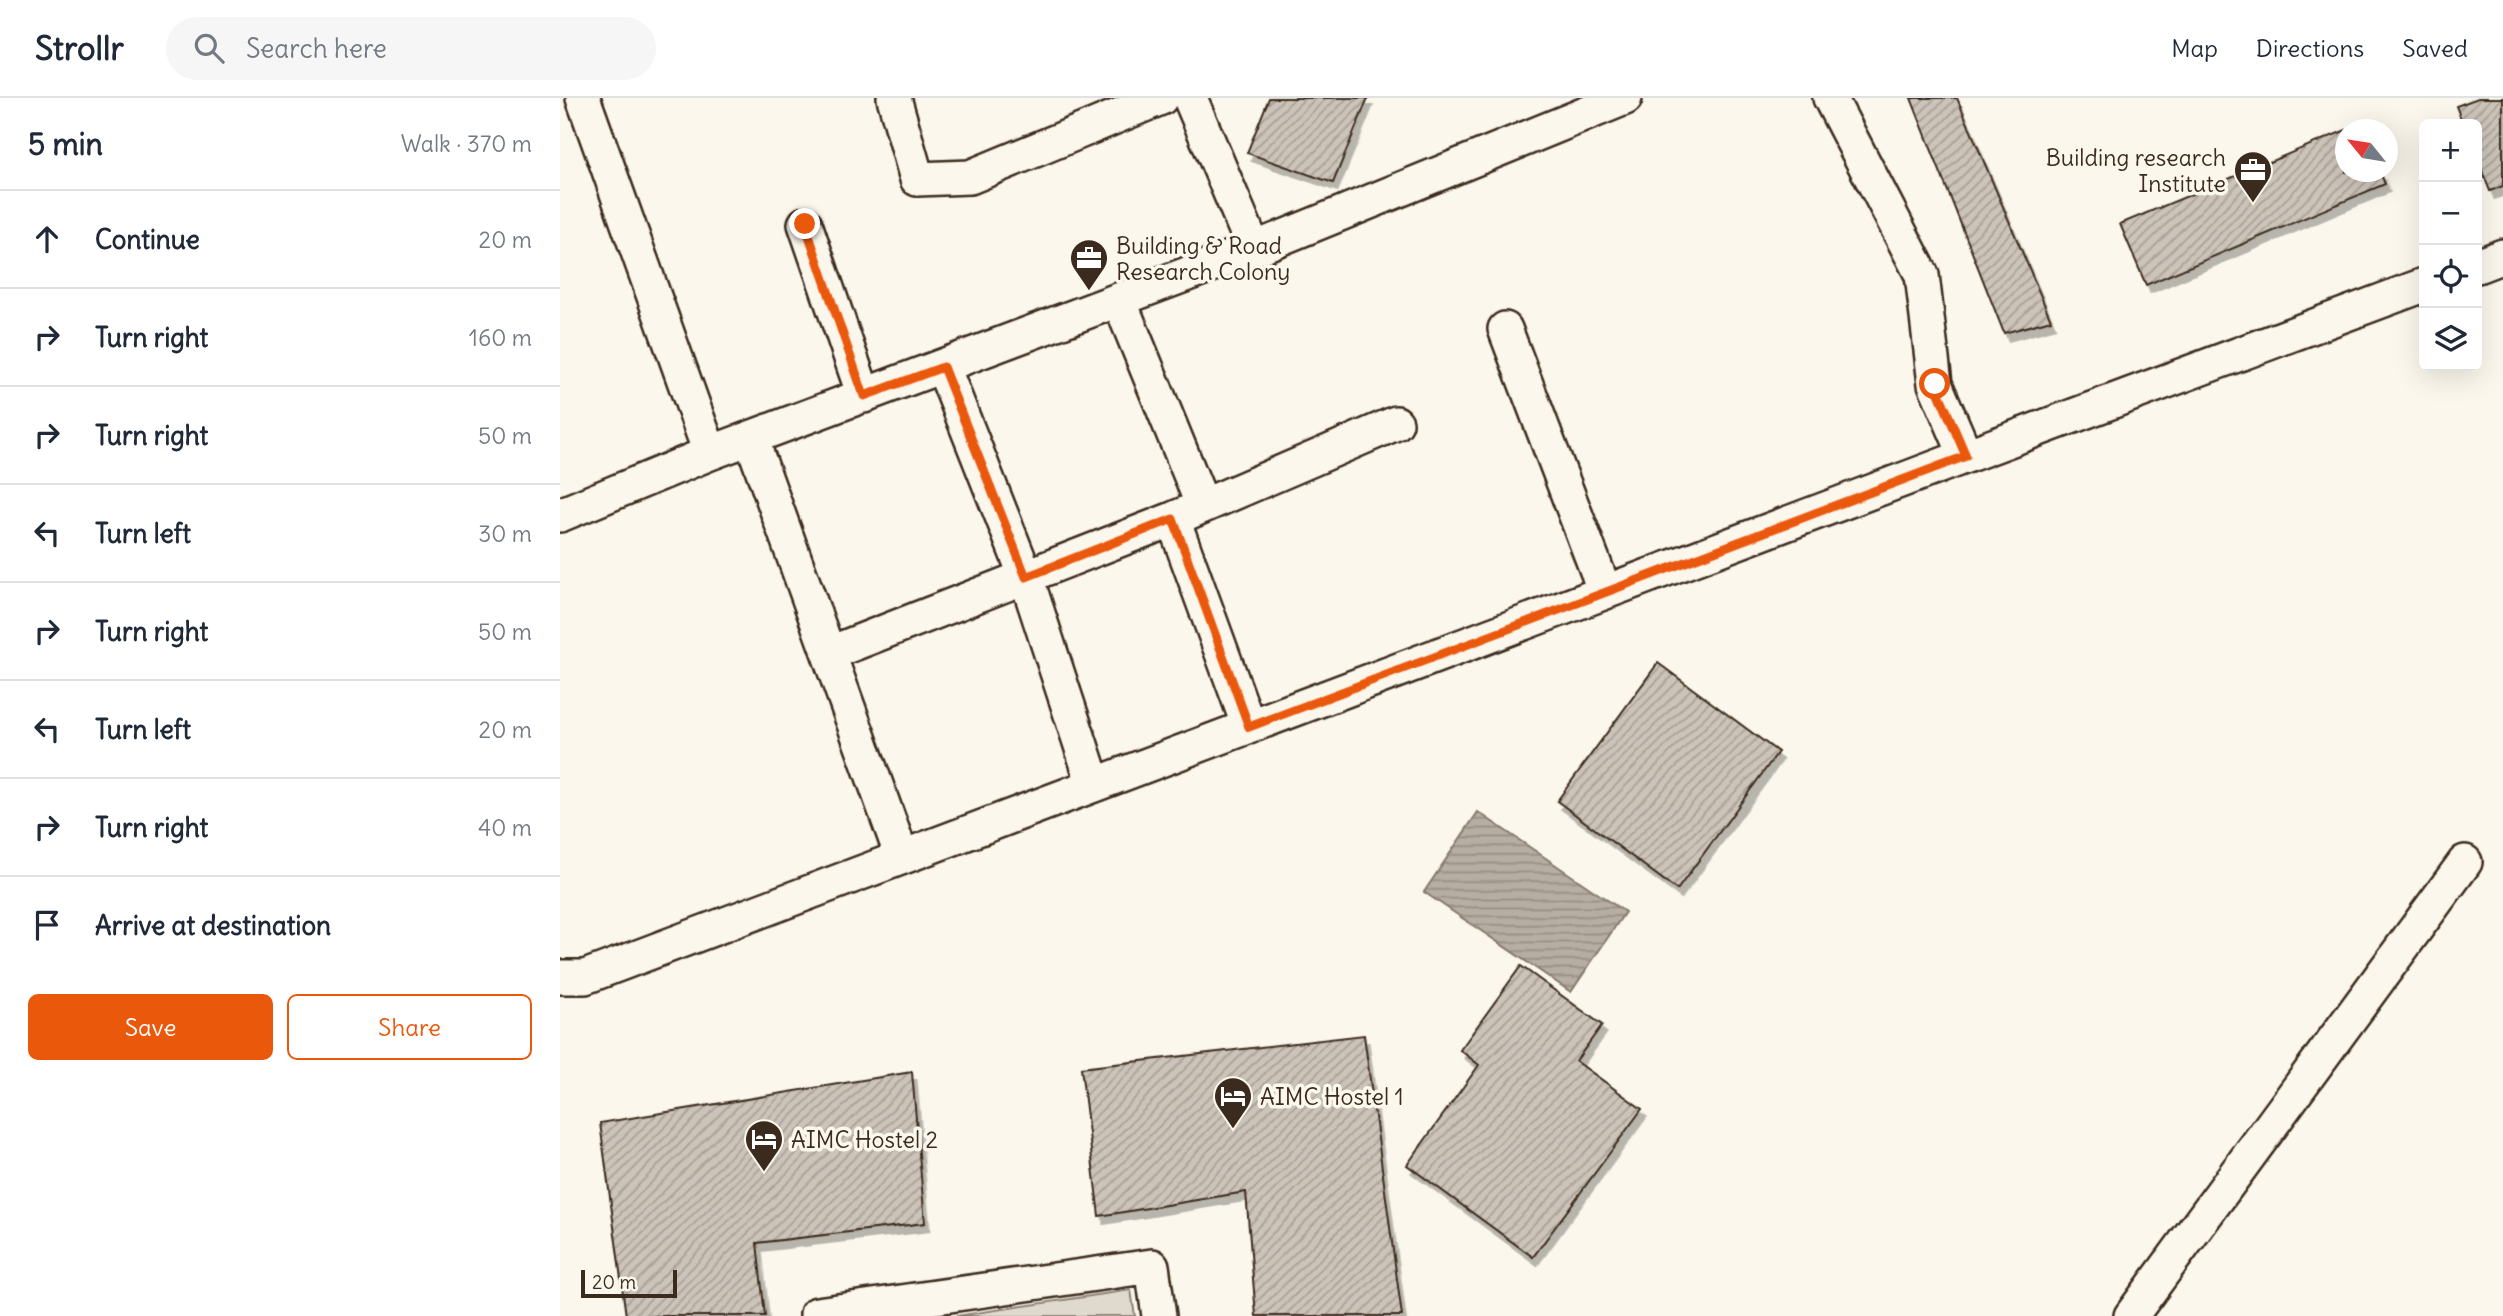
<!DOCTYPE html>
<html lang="en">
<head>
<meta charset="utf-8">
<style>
	body { margin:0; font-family:Delius,sans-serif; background:#f6f6f7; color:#1f2937 }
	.controls { position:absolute; right:21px; top:21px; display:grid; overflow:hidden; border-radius:10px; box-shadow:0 7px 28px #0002 }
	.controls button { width:63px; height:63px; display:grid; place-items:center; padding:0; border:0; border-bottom:2px solid #e0e1e3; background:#fff; color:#1f2937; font:35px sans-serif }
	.compass { position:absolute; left:1775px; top:21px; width:63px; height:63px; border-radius:50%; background:#fff; box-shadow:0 7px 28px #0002; rotate:300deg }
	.scale { position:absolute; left:21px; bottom:18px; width:96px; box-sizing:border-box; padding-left:7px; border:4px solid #3b2a1e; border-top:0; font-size:19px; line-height:24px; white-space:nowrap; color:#3b2a1e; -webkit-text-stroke:5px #fbf7ec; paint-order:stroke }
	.stop { position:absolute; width:21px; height:21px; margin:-16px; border:5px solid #ea580c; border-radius:50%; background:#fff }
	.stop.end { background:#ea580c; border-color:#fff; box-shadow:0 2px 7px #0008 }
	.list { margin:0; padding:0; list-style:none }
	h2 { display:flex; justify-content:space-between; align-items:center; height:91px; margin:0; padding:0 28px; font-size:30px }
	h2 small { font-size:23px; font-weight:400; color:#747a83 }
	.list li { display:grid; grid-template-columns:46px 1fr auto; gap:21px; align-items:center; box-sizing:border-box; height:98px; padding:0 28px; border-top:2px solid #e0e1e3 }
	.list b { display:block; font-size:26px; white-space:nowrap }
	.list em { font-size:23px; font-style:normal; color:#747a83 }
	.actions { display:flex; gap:14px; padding:21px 28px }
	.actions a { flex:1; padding:16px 0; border:2px solid #ea580c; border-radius:10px; text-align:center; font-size:24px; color:#ea580c }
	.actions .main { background:#ea580c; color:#fff }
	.icon { flex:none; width:38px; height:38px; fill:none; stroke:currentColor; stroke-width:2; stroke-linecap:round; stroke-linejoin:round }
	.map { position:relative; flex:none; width:1943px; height:1218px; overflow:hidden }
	header { display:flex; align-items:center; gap:42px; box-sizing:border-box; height:98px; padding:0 35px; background:#fff; border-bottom:2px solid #e0e1e3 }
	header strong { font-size:33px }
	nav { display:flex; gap:38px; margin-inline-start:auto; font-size:24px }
	.search { width:490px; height:63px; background:#f6f6f7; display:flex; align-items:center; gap:18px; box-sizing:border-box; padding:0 24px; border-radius:38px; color:#747a83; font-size:26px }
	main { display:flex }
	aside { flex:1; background:#fff }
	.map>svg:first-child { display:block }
	.green { fill:#dfd9ce; stroke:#8d8276; stroke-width:2 }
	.water { fill:url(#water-rules); stroke:#85796d; stroke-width:2 }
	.building { fill:url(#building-hatch); stroke:#3b2a1e; stroke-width:2; filter:url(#shadow) }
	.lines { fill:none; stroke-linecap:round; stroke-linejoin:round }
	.minor-casing { stroke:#3b2a1e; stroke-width:38 }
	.minor { stroke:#fbf7ec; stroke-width:33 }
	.route { stroke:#ea580c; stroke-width:9 }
	.labels { text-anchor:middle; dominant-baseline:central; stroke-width:7; stroke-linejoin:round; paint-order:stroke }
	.poi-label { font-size:23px; fill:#3b2a1e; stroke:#fbf7ec; text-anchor:start }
</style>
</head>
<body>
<header>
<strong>Strollr</strong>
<div class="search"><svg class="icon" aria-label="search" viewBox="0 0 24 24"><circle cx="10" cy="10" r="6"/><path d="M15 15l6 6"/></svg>Search here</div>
<nav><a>Map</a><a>Directions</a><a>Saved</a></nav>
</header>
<main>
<aside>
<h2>5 min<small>Walk · 370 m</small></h2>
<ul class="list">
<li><svg class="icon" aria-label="ahead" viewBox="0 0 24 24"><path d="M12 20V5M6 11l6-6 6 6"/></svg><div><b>Continue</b></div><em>20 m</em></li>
<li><svg class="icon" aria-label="right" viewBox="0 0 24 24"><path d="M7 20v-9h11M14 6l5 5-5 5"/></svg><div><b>Turn right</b></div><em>160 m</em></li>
<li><svg class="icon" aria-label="right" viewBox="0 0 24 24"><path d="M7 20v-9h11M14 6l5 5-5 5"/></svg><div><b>Turn right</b></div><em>50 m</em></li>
<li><svg class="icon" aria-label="left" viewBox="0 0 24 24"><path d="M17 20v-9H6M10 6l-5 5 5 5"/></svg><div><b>Turn left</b></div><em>30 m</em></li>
<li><svg class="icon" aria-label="right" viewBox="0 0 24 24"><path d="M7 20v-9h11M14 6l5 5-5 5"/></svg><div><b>Turn right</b></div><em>50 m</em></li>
<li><svg class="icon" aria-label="left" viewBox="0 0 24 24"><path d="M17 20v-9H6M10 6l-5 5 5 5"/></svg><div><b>Turn left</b></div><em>20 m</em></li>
<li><svg class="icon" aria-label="right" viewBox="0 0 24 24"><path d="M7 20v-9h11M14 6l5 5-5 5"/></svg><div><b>Turn right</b></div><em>40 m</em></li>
<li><svg class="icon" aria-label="arrive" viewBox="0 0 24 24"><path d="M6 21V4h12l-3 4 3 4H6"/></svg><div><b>Arrive at destination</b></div></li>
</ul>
<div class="actions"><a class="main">Save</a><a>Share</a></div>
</aside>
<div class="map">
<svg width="1943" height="1218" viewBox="0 0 1943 1218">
	<defs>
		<pattern id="water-rules" width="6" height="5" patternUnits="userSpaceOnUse" patternTransform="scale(1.75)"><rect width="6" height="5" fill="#b6aea2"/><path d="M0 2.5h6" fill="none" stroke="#958e83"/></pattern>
		<pattern id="building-hatch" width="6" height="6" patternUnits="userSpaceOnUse" patternTransform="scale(1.75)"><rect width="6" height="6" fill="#ccc4b9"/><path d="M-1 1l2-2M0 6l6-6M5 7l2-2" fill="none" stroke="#a79f96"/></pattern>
		<filter id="shadow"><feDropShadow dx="4.5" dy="8" stdDeviation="0" flood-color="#0004"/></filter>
	</defs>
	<rect width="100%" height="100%" fill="#fbf7ec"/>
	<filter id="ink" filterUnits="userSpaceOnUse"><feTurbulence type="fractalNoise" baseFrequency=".0143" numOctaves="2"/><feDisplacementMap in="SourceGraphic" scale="14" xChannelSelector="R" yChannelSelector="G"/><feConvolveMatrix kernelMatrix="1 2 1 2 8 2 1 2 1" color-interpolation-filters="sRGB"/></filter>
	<g filter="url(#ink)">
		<!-- green -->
		<path class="green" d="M571 1192 575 1218H396Z"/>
		<!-- water -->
		<path class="water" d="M918 714 1065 814 1011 894 864 794Z"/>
		<!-- building -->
		<path class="building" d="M709 0H808L773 85 687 55Z
			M1351 0H1397L1491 222 1444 235Z
			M1918 0H1943V88L1930 93 1917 60V26H1903L1896 8Z
			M1786 32V74H1820L1825 86 1586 187 1560 126Z
			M1098 565 1218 654 1117 792 997 703Z
			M961 868 1042 927 1016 963 1082 1011 973 1159 847 1067 919 967 900 952Z
			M804 937 842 1218H696L686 1094 539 1118 521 970Z
			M352 974 365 1125 197 1145 205 1218H66L40 1025Z"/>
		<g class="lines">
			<defs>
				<path id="minor" d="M23 0 150 355
					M334 0 357 81 410 79 601 0
					M630 0 694 151
					M1270 0 1362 177 1375 286 1406 358
					M245 126 304 298
					M1917 168 1943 158
					M559 202 643 408
					M945 231 1045 494
					M383 269 466 479 534 687
					M191 340 342 759
					M0 417 150 355 694 151 1065 0
					M613 421 689 629
					M270 555 613 421 836 325
					M0 879H25L1406 358 1864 187
					M257 1218V1216L592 1168 599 1218
					M1571 1218 1905 764"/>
			</defs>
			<!-- minor casing -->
			<use href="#minor" class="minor-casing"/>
			<!-- minor -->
			<use href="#minor" class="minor"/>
		</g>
	</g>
	<g class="lines" filter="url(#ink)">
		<!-- route -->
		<path class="route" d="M245 126 304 298 383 269 466 479 613 421 689 629 1406 358 1375 286"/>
	</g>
	<!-- icons -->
	<defs>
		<symbol id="office-pin" viewBox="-11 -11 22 30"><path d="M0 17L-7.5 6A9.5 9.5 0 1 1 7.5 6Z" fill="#3b2a1e" stroke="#fbf7ec"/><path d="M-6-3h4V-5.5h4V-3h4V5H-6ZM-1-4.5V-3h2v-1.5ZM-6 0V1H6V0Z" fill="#fff"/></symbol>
		<symbol id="hotel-pin" viewBox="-11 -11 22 30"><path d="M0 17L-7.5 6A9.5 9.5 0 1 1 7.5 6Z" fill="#3b2a1e" stroke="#fbf7ec"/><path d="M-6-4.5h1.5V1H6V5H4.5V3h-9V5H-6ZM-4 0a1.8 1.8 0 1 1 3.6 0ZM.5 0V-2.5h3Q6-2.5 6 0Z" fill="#fff"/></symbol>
	</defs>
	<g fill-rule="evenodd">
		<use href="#office-pin" x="1671" y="50" width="44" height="60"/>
		<use href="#office-pin" x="507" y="138" width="44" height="60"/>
		<use href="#hotel-pin" x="651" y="976" width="44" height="60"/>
		<use href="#hotel-pin" x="182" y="1019" width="44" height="60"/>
	</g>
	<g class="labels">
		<!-- poi labels -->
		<g class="poi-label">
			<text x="1666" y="59" text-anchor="end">Building research<tspan x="1666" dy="26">Institute</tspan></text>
			<text x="556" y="147">Building &amp; Road<tspan x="556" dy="26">Research Colony</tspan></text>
			<text x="700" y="998">AIMC Hostel 1</text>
			<text x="231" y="1041">AIMC Hostel 2</text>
		</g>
	</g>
</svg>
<div class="controls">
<button>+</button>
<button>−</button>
<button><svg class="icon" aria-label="locate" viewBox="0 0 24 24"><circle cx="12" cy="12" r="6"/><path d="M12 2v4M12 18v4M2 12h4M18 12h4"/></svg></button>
<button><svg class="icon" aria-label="layers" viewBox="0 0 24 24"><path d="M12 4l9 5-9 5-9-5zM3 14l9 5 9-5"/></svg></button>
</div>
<svg class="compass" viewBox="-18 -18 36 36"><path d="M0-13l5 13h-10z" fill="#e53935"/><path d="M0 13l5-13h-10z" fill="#747a83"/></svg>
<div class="scale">20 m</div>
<div class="stop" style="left:1375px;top:286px"></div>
<div class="stop end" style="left:245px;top:126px"></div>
</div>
</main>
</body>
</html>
